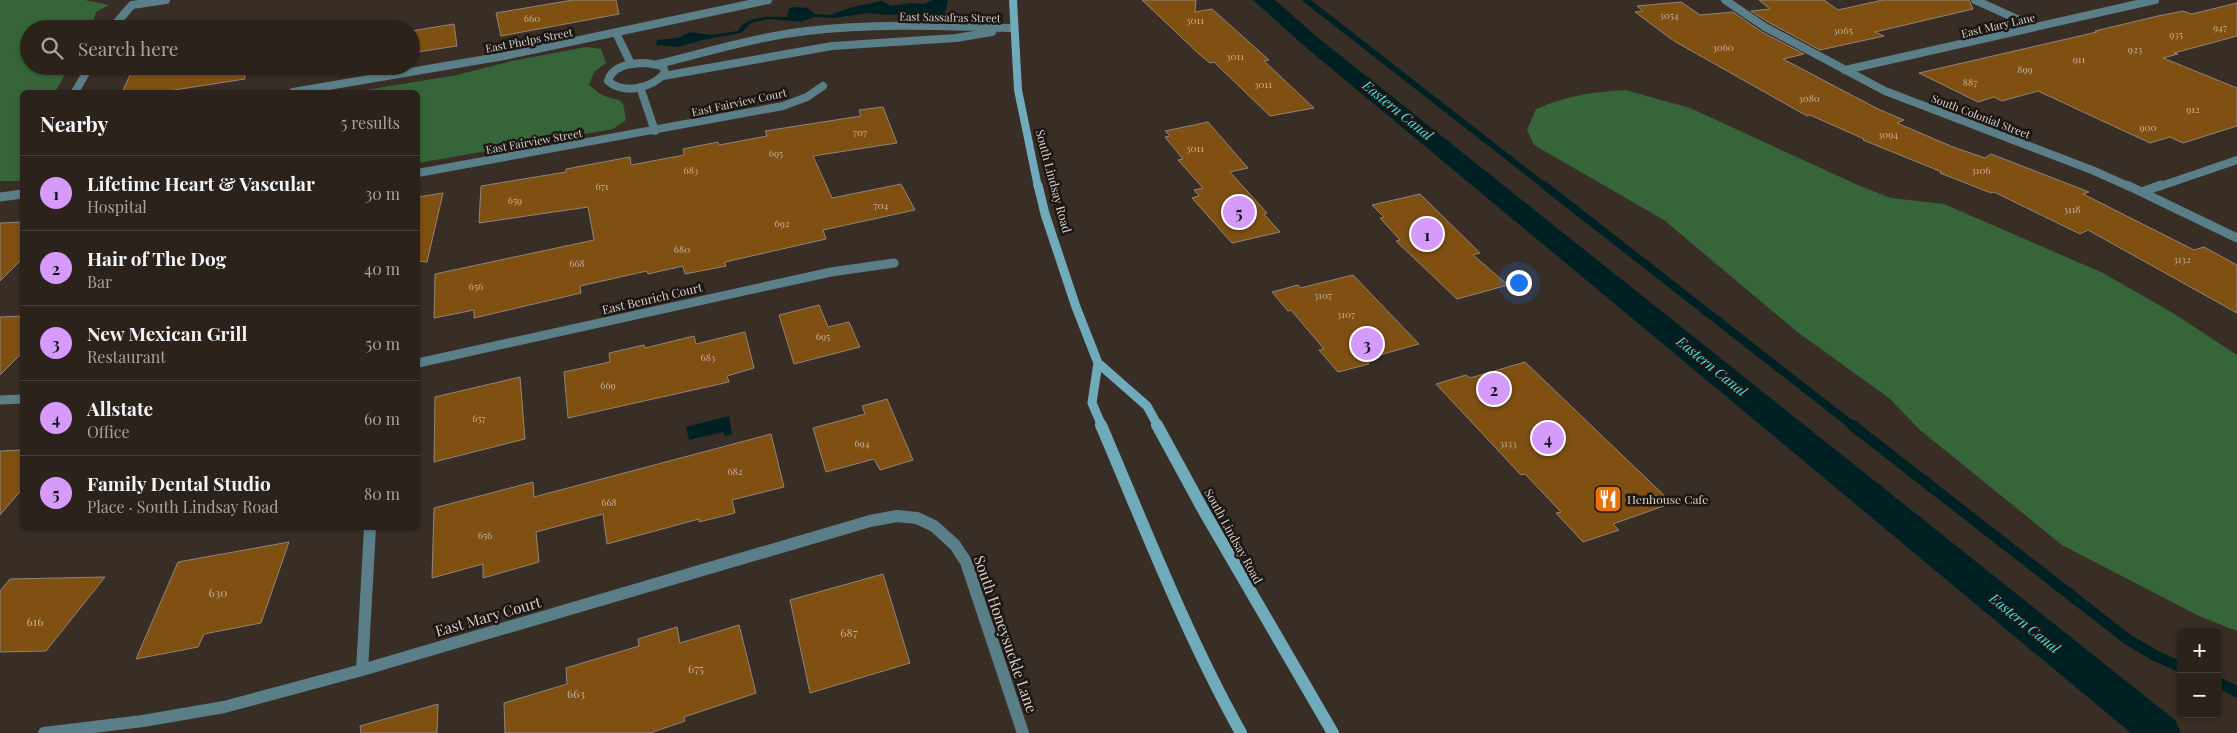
<!DOCTYPE html>
<html lang="en">
<head>
<meta charset="utf-8">
<style>
	body { margin:0; font-family:"Playfair Display",serif; background:#372f29; color:#f1f3f6 }
	.controls { position:absolute; right:15px; bottom:15px; display:grid; overflow:hidden; border-radius:8px; box-shadow:0 1px 4px #0004 }
	.controls button { width:45px; height:45px; display:grid; place-items:center; padding:0; border:0; border-bottom:1px solid #473f3b; background:#2b221c; color:#f1f3f6; font:25px sans-serif }
	.you { position:absolute; left:1518px; top:282px; width:18px; height:18px; margin:-12px; border:4px solid #fff; border-radius:50%; background:#1a73e8; box-shadow:0 0 0 8px #1a73e833 }
	.badge { display:grid; place-items:center; width:32px; height:32px; border-radius:50%; background:#d69bfa; color:#111; font-size:16px; font-weight:700 }
	.pin { position:absolute; translate:-50% -50%; border:2px solid #fff; box-shadow:0 1px 5px #0006 }
	.list { margin:0; padding:0; list-style:none }
	h2 { display:flex; justify-content:space-between; align-items:center; height:65px; margin:0; padding:0 20px; font-size:21px }
	h2 small { font-size:16px; font-weight:400; color:#a6a4a3 }
	.list li { display:grid; grid-template-columns:32px 1fr auto; gap:15px; align-items:center; box-sizing:border-box; height:75px; padding:0 20px; border-top:1px solid #473f3b }
	.list b { display:block; font-size:19px; white-space:nowrap }
	.list p { margin:0; font-size:16px; white-space:nowrap; color:#a6a4a3 }
	.list em { font-size:16px; font-style:normal; color:#a6a4a3 }
	.icon { flex:none; width:28px; height:28px; fill:none; stroke:currentColor; stroke-width:2; stroke-linecap:round; stroke-linejoin:round }
	.map { position:relative; flex:none; width:2237px; height:733px; overflow:hidden }
	.search { position:absolute; background:#2b221c; box-shadow:0 1px 4px #0004; left:20px; top:20px; width:400px; height:55px; display:flex; align-items:center; gap:12px; box-sizing:border-box; padding:0 18px; border-radius:28px; color:#a6a4a3; font-size:19px }
	.panel { position:absolute; background:#2b221c; box-shadow:0 1px 4px #0004; left:20px; top:90px; width:400px; height:440px; border-radius:8px }
	.map>svg:first-child { display:block }
	.green { fill:#356538 }
	.water { fill:#002123 }
	.lines { fill:none; stroke-linecap:round; stroke-linejoin:round }
	.stream-far2 { stroke:#002123; stroke-width:6 }
	.stream-far1 { stroke:#002123; stroke-width:8 }
	.stream { stroke:#002123; stroke-width:11 }
	.canal { fill:#002123; fill-rule:evenodd }
	.building { fill:#805013; stroke:#908479 }
	.minor-far2 { stroke:#5b7f89; stroke-width:8 }
	.minor-far1 { stroke:#5b7f89; stroke-width:9 }
	.minor { stroke:#5b7f89; stroke-width:12 }
	.secondary-far2 { stroke:#70abbb; stroke-width:8 }
	.secondary-far1 { stroke:#70abbb; stroke-width:9 }
	.secondary { stroke:#70abbb; stroke-width:12 }
	.labels { text-anchor:middle; dominant-baseline:central; stroke-width:5; stroke-linejoin:round; paint-order:stroke }
	.number-label { font-size:10px; fill:#c2b09d }
	.far-street-label { font-size:11px; fill:#d8d0cb; stroke:#1d1714 }
	.street-label { font-size:12px; fill:#d8d0cb; stroke:#1d1714 }
	.poi-label { font-size:12px; fill:#d8d0cb; stroke:#1d1714; text-anchor:start }
	.near-number-label { font-size:12px; fill:#c2b09d }
	.water-label { font-size:14px; font-style:italic; fill:#44e0ea; stroke:#1d1714 }
	.near-street-label { font-size:15px; fill:#d8d0cb; stroke:#1d1714 }
</style>
</head>
<body>
<div class="map">
<svg width="2237" height="733" viewBox="0 0 2237 733">
	<rect width="100%" height="100%" fill="#392e26"/>
	<!-- green -->
	<path class="green" d="M0 0H85L109 5 96 12 94 19 96 24 93 29H29V66H70L55 92H22V181H0Z
		M586 47 601 49 606 63 594 72 589 85C593 88 597 92 602 95 622 104 622 92 626 120L613 129 418 163V92H354L457 75 512 61Z
		M1625 90 1690 108 1860 186 1891 198 1944 204 2103 273 2173 313 2237 355V631L2199 616 2062 545 1920 430 1889 398 1796 331 1664 220 1534 145 1527 130 1536 109C1567 96 1591 92 1625 90Z"/>
	<!-- water -->
	<path class="water" d="M933 0H948L946 10 943 15 924 16 911 13 890 15 868 13 834 18 814 17 801 22 768 19 751 23 741 33 702 40 679 47 656 45 657 40 678 38 690 32 710 35 738 31C746 14 772 17 787 17L789 9 794 7 808 8 815 14 829 15 853 7 882 1 891 6 911 3 924 4Z
		M729 416 732 434 725 436 723 432 689 440 686 427Z"/>
	<g class="lines">
		<!-- stream-far2 -->
		<path class="stream-far2" d="M1306 0 1546 187"/>
		<!-- stream-far1 -->
		<path class="stream-far1" d="M1544 185 1853 426"/>
		<!-- stream -->
		<path class="stream" d="M1852 425 2127 639 2156 656 2181 667
			M2218 682 2237 692"/>
		<!-- canal -->
		<path class="canal" d="M1253 0H1275L1316 36 2175 720 2181 733H2131L1302 44Z"/>
	</g>
	<!-- building -->
	<path class="building" d="M573 0H616L619 14 501 36 496 13Z
		M1142 0H1196L1195 12 1212 9 1269 60 1264 61 1314 108 1270 116 1214 62 1210 63 1199 54Z
		M1759 0H1824L1838 10 1883 0H1969L1973 9 1875 32 1884 36 1820 50 1768 22 1751 11 1770 9Z
		M1681 2 1700 15 1733 12 1762 32 1804 54 1783 59 1878 109 1904 120 1897 123 1953 147 1985 158 1991 154 2089 192 2083 194 2194 250 2204 247 2237 265V313L2088 230 2080 234 1994 192 1991 193 1940 173 1942 172 1863 140 1864 139 1810 115 1807 116 1674 41 1635 12 1643 11 1637 6Z
		M2237 3V36L2174 53 2178 54 2163 58 2237 88V126L2183 143 2170 137 2150 143 2038 91 2002 101 1994 97 1978 102 1919 73 2097 32 2095 31 2158 16 2183 11 2192 14Z
		M454 24 457 46 411 53V31Z
		M161 66H244L245 79 161 92H122L132 71Z
		M883 107 897 143 813 156 832 198 901 184 915 210 823 230 826 239 725 262 726 266 685 274 683 266 648 274 647 271 580 286 581 293 474 318V310L434 318 435 274 594 240 588 207 479 223 481 186 566 172V169L630 157 631 165 684 155 683 149 718 142 719 145 767 136 765 131 861 116 859 110Z
		M1208 122 1248 168 1230 172 1267 213 1264 214 1280 232 1232 243 1192 198 1199 196 1194 190 1203 188 1178 160 1183 159 1165 137 1170 136 1165 131Z
		M443 193 427 262 418 261V197Z
		M1420 194 1480 253 1473 255 1508 285 1457 299 1396 241 1400 240 1380 218 1384 217 1372 205Z
		M22 222V259L0 281V223Z
		M1353 275 1419 344 1365 359 1369 364 1338 372 1319 350 1324 349 1291 310 1288 311 1272 292 1298 285 1300 288Z
		M819 305 828 327 849 322 860 347 794 364 779 315Z
		M22 316V353L0 375V317Z
		M745 332 754 368 727 376 729 382 568 418 564 372 610 362 609 353 644 345 645 348 694 336 696 344Z
		M1525 362 1672 503 1613 524 1619 530 1583 542 1556 513 1561 512 1525 474 1521 475 1436 384 1466 375 1470 378Z
		M520 377 525 439 434 462 435 397Z
		M887 399 913 460 880 470 874 459 826 472 813 428 865 414 862 406Z
		M771 434 784 487 732 500 735 513 699 522V519L607 544 603 514 536 532 539 562 483 578V564L432 578 434 508 533 482 534 497Z
		M22 450V489L0 515V451Z
		M289 542 261 623 204 634 198 647 136 659 178 562Z
		M883 574 910 663 810 693 790 600Z
		M105 577 46 651 0 652V591L10 579Z
		M739 625 756 693 684 717 685 721 650 733H505L504 703 567 684 566 668 639 646 638 639 677 627 680 643Z
		M438 704 437 733H361L360 726Z"/>
	<g class="lines">
		<!-- minor-far2 -->
		<path class="minor-far2" d="M1725 0 1765 27 1885 91 2092 170 2130 187
			M1975 0 2035 27
			M111 29 132 5 166 0
			M616 33 631 64
			M646 63 663 66 665 73C652 88 624 95 608 81 612 65 631 63 646 63Z
			M658 64C707 52 756 37 807 31 875 23 944 26 1013 28
			M1845 70 2155 0
			M663 76 832 46 956 38 992 32
			M640 87 655 131
			M75 92 90 66
			M293 92 504 56 768 0
			M418 173 783 106 807 97 823 86
			M2158 187 2237 160"/>
		<!-- minor-far1 -->
		<path class="minor-far1" d="M2127 185 2237 238
			M2142 192 2161 185
			M0 197 22 194
			M418 363 831 272 894 263
			M0 400 22 399"/>
		<!-- minor -->
		<path class="minor" d="M362 670 370 528
			M44 733 143 721 224 707 362 670 870 521 897 516 917 518 934 526 955 545 966 562 1023 733"/>
		<!-- secondary-far2 -->
		<path class="secondary-far2" d="M1013 0 1018 90 1038 187"/>
		<!-- secondary-far1 -->
		<path class="secondary-far1" d="M1038 185 1045 214 1076 307 1098 363 1147 406 1158 426
			M1098 363 1092 403 1102 426"/>
		<!-- secondary -->
		<path class="secondary" d="M1101 425C1145 528 1186 634 1241 733
			M1157 425 1205 513 1333 733"/>
	</g>
	<!-- icons -->
	<defs>
		<symbol id="restaurant-square" viewBox="-11 -11 22 22"><rect x="-9" y="-9" width="18" height="18" rx="4" fill="#e8710a" stroke="#1d1714"/><path d="M-5-6h1v4h1v-4h1v4h1v-4h1v5L-1.5 .5V6h-2V.5L-5-1ZM5-6V6H3V1.5H1.5Q1.5-4 5-6Z" fill="#fff"/></symbol>
	</defs>
	<g fill-rule="evenodd">
		<use href="#restaurant-square" x="1592" y="483" width="32" height="32"/>
	</g>
	<g class="labels">
		<!-- number labels -->
		<g class="number-label">
			<text x="1669" y="15">3054</text>
			<text x="532" y="18">660</text>
			<text x="1195" y="20">3011</text>
			<text x="2220" y="27">947</text>
			<text x="1843" y="30">3065</text>
			<text x="2176" y="34">935</text>
			<text x="1723" y="47">3060</text>
			<text x="2135" y="49">923</text>
			<text x="1235" y="56">3011</text>
			<text x="2079" y="59">911</text>
			<text x="2025" y="69">899</text>
			<text x="1970" y="82">887</text>
			<text x="1263" y="84">3011</text>
			<text x="1809" y="98">3080</text>
			<text x="2193" y="109">912</text>
			<text x="2148" y="127">900</text>
			<text x="860" y="132">707</text>
			<text x="1888" y="134">3094</text>
			<text x="1195" y="148">3011</text>
			<text x="776" y="153">695</text>
			<text x="691" y="170">683</text>
			<text x="1981" y="170">3106</text>
			<text x="602" y="186">671</text>
			<text x="515" y="200">659</text>
			<text x="881" y="205">704</text>
			<text x="2072" y="209">3118</text>
			<text x="782" y="223">692</text>
			<text x="682" y="249">680</text>
			<text x="2182" y="259">3132</text>
			<text x="577" y="263">668</text>
			<text x="476" y="286">656</text>
			<text x="1323" y="295">3107</text>
			<text x="1346" y="314">3107</text>
			<text x="823" y="336">695</text>
			<text x="708" y="357">683</text>
			<text x="608" y="385">669</text>
			<text x="479" y="418">657</text>
			<text x="862" y="443">694</text>
			<text x="1508" y="443">3133</text>
			<text x="735" y="471">682</text>
			<text x="609" y="502">668</text>
			<text x="485" y="535">656</text>
		</g>
		<!-- far-street labels -->
		<g class="far-street-label">
			<text transform="translate(950 17) rotate(1)">East Sassafras Street</text>
			<text transform="translate(1998 25) rotate(-13)">East Mary Lane</text>
			<text transform="translate(529 40) rotate(-11)">East Phelps Street</text>
			<text transform="translate(739 102) rotate(-12)">East Fairview Court</text>
			<text transform="translate(1981 116) rotate(21)">South Colonial Street</text>
			<text transform="translate(534 141) rotate(-10)">East Fairview Street</text>
		</g>
		<!-- street labels -->
		<g class="street-label">
			<text transform="translate(1054 181) rotate(75)">South Lindsay Road</text>
			<text transform="translate(652 298) rotate(-13)">East Benrich Court</text>
			<text transform="translate(1234 536) rotate(61)">South Lindsay Road</text>
		</g>
		<!-- poi labels -->
		<g class="poi-label">
			<text x="1627" y="499">Henhouse Cafe</text>
		</g>
		<!-- near-number labels -->
		<g class="near-number-label">
			<text x="218" y="592">630</text>
			<text x="35" y="621">616</text>
			<text x="849" y="632">687</text>
			<text x="696" y="668">675</text>
			<text x="576" y="693">663</text>
		</g>
		<!-- water labels -->
		<g class="water-label">
			<text transform="translate(1398 110) rotate(39)">Eastern Canal</text>
			<text transform="translate(1712 366) rotate(39)">Eastern Canal</text>
			<text transform="translate(2025 623) rotate(39)">Eastern Canal</text>
		</g>
		<!-- near-street labels -->
		<g class="near-street-label">
			<text transform="translate(488 616) rotate(-16)">East Mary Court</text>
			<text transform="translate(1006 634) rotate(71)">South Honeysuckle Lane</text>
		</g>
	</g>
</svg>
<div class="controls">
<button>+</button>
<button>−</button>
</div>
<div class="you"></div>
<div class="pin badge" style="left:1427px;top:234px">1</div>
<div class="pin badge" style="left:1494px;top:389px">2</div>
<div class="pin badge" style="left:1367px;top:344px">3</div>
<div class="pin badge" style="left:1548px;top:438px">4</div>
<div class="pin badge" style="left:1239px;top:212px">5</div>
<div class="search"><svg class="icon" aria-label="search" viewBox="0 0 24 24"><circle cx="10" cy="10" r="6"/><path d="M15 15l6 6"/></svg>Search here</div>
<section class="panel">
<h2>Nearby<small>5 results</small></h2>
<ul class="list">
<li><span class="badge">1</span><div><b>Lifetime Heart &amp; Vascular</b><p>Hospital</p></div><em>30 m</em></li>
<li><span class="badge">2</span><div><b>Hair of The Dog</b><p>Bar</p></div><em>40 m</em></li>
<li><span class="badge">3</span><div><b>New Mexican Grill</b><p>Restaurant</p></div><em>50 m</em></li>
<li><span class="badge">4</span><div><b>Allstate</b><p>Office</p></div><em>60 m</em></li>
<li><span class="badge">5</span><div><b>Family Dental Studio</b><p>Place · South Lindsay Road</p></div><em>80 m</em></li>
</ul>
</section>
</div>
</body>
</html>
